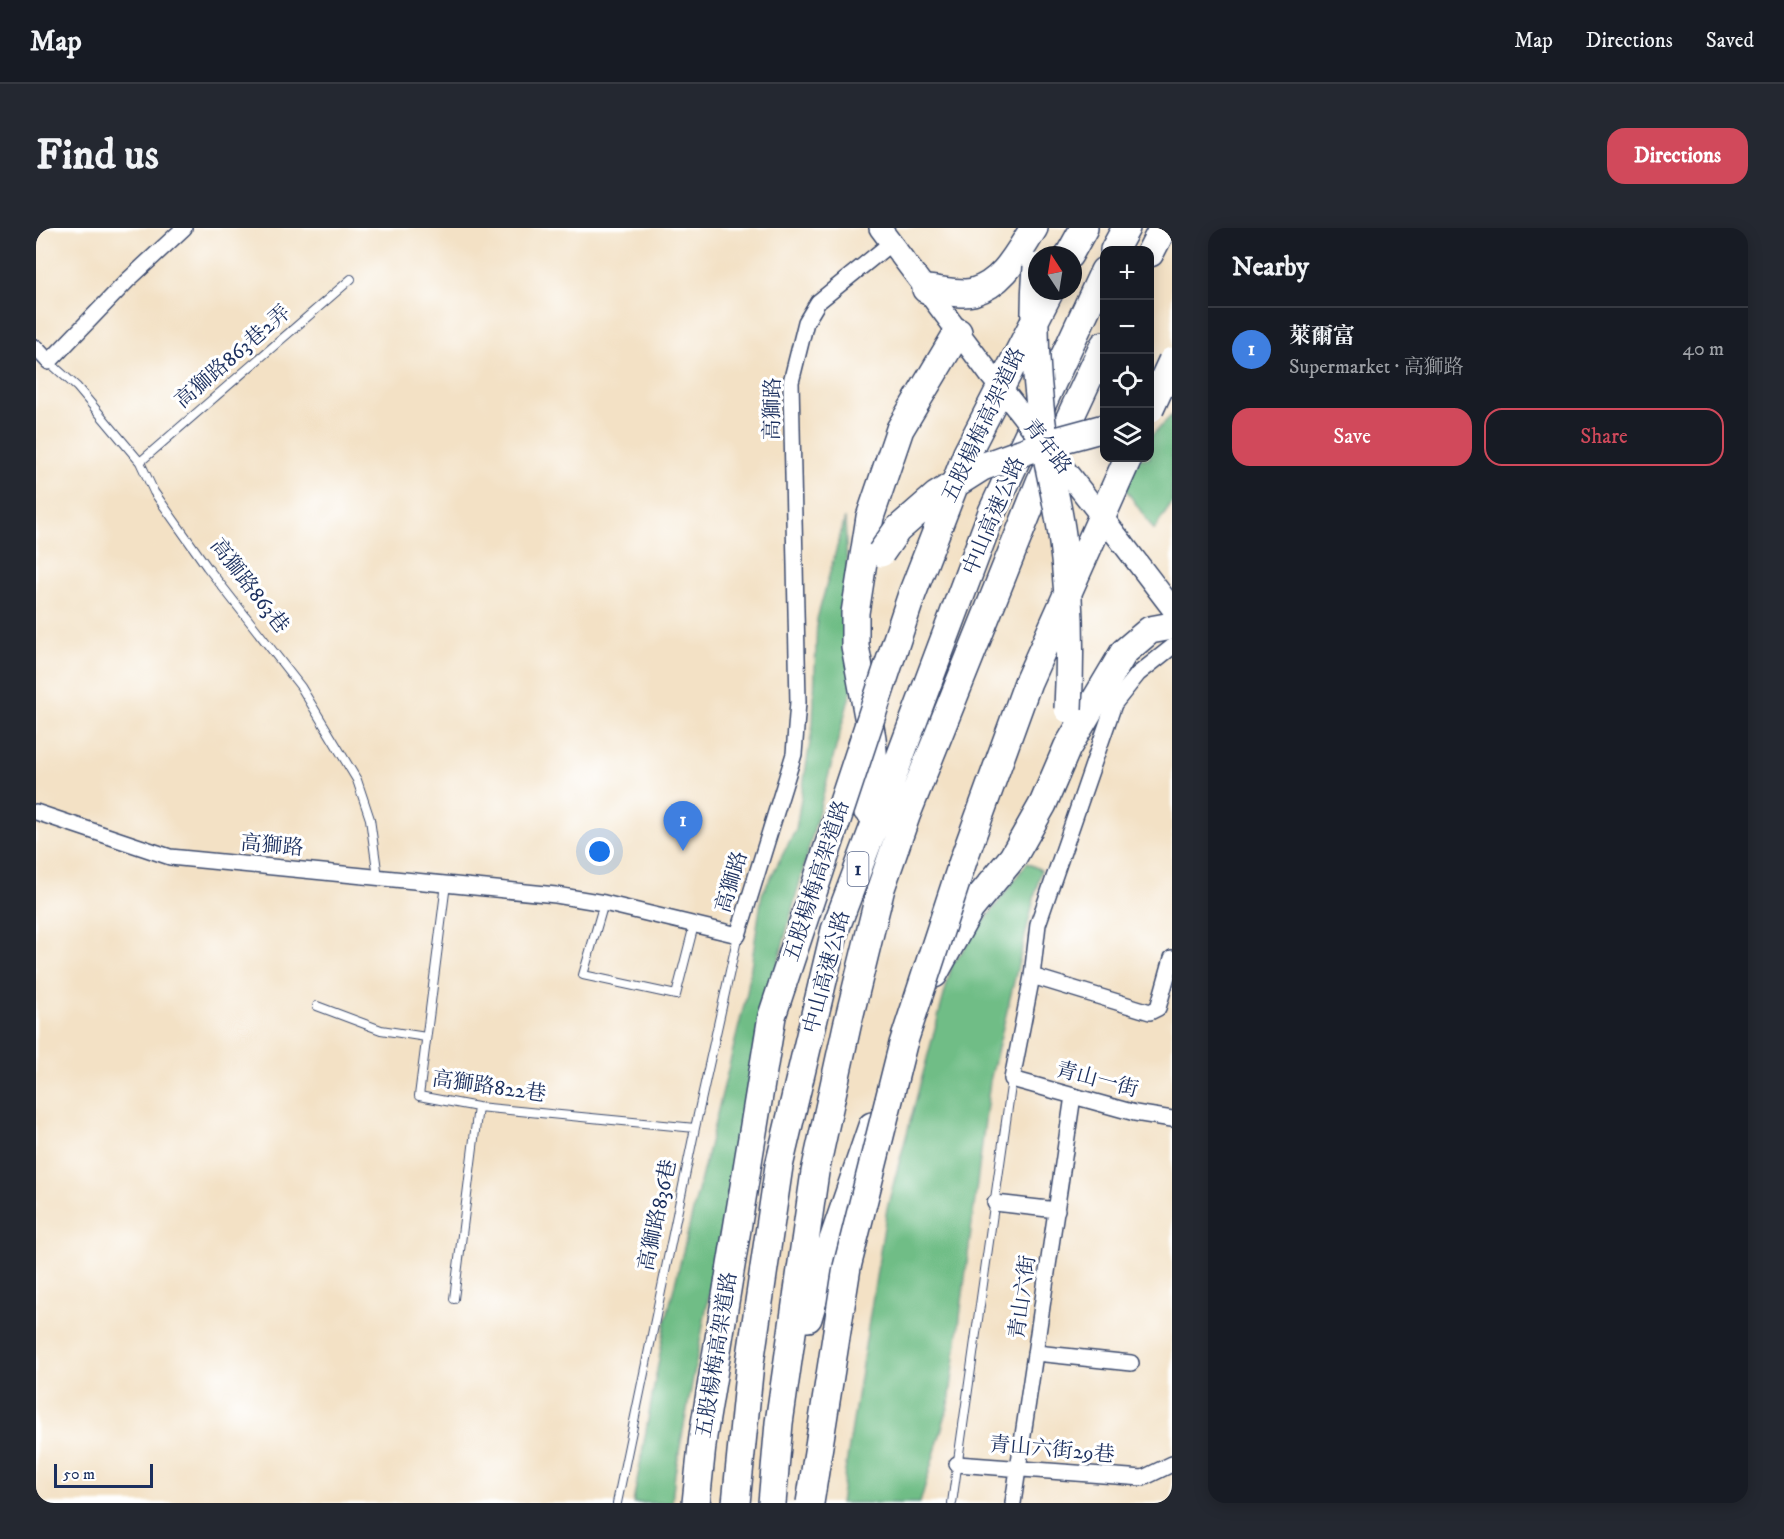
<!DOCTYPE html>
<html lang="en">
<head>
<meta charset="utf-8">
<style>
	body { margin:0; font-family:"IM FELL DW Pica","Noto Serif TC",serif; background:#242831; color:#f1f3f6 }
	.controls { position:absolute; right:18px; top:18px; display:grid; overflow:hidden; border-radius:12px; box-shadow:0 3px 15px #0003 }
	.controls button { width:54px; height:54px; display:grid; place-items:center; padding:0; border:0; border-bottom:2px solid #363941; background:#171b24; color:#f1f3f6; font:30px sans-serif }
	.compass { position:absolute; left:992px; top:18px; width:54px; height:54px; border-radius:50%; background:#171b24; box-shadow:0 3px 15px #0003; rotate:348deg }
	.scale { position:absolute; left:18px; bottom:15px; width:99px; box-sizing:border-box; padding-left:6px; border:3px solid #1b2f5e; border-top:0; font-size:16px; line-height:21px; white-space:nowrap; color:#1b2f5e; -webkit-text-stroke:4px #fff; paint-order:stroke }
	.you { position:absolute; left:564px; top:624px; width:21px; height:21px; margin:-15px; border:4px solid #fff; border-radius:50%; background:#1a73e8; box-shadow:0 0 0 9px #1a73e833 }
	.badge { display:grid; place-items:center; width:39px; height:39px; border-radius:50%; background:#d1495b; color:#fff; font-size:20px; font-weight:700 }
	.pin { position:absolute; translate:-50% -50px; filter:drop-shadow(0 2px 3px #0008) }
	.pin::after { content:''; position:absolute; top:32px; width:21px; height:18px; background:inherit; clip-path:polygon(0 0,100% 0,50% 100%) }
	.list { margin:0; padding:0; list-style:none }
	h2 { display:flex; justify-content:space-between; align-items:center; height:78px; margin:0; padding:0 24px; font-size:26px }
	h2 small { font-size:20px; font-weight:400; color:#9ea1a6 }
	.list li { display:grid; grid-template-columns:39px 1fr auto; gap:18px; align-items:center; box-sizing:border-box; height:84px; padding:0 24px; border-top:2px solid #363941 }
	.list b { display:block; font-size:22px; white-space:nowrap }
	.list p { margin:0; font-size:20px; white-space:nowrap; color:#9ea1a6 }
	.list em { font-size:20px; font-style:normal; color:#9ea1a6 }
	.actions { display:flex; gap:12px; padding:18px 24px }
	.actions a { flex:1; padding:14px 0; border:2px solid #d1495b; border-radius:18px; text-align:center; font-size:21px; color:#d1495b }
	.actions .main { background:#d1495b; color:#fff }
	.icon { flex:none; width:33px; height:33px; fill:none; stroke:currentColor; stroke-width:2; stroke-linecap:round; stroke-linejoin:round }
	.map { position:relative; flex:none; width:1136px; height:1275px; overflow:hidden; border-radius:18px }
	header { display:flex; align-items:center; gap:36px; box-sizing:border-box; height:84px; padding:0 30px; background:#171b24; border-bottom:2px solid #363941 }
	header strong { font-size:28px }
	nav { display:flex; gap:33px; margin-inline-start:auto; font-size:21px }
	.intro { display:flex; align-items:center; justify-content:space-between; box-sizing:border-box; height:144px; padding:0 36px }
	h1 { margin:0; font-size:42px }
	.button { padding:15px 27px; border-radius:18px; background:#d1495b; color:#fff; font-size:21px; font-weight:700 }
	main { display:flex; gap:36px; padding:0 36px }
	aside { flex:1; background:#171b24; border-radius:18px; box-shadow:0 3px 15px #0003 }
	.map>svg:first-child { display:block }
	.forest { fill:#6fbd86; stroke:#457672; stroke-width:1.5 }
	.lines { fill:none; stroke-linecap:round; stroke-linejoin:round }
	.lane-casing { stroke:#3b4a6d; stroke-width:10 }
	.street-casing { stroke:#3b4a6d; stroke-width:18 }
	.secondary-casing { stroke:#3b4a6d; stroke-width:24 }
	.highway-casing { stroke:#3b4a6d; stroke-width:30 }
	.lane { stroke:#fff; stroke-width:8 }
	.street { stroke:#fff; stroke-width:15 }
	.secondary { stroke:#fff; stroke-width:21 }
	.highway { stroke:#fff; stroke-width:27 }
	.secondary-bridge-casing { stroke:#3b4a6d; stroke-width:24; stroke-linecap:butt }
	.highway-bridge-casing { stroke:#3b4a6d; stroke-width:30; stroke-linecap:butt }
	.secondary-bridge { stroke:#fff; stroke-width:21 }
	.highway-bridge { stroke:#fff; stroke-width:27 }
	.labels { text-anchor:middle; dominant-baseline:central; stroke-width:6; stroke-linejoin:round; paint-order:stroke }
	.shield { fill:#fff; stroke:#5f6d8e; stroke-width:1.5 }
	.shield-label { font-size:20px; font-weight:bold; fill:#1b2f5e }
	.street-label { font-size:21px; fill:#1b2f5e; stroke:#fff }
</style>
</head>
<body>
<header>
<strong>Map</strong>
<nav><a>Map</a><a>Directions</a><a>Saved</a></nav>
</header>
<div class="intro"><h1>Find us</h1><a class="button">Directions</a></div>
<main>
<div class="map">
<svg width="1136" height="1275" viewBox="0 0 1136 1275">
	<rect width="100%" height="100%" fill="#fff"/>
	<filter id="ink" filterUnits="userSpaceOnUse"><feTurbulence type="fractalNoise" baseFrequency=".0167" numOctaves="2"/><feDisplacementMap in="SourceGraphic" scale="12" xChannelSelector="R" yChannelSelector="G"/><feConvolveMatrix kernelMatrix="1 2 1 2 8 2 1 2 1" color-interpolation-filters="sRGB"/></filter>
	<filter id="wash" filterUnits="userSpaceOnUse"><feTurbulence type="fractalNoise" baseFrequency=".008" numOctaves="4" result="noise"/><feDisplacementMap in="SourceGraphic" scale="24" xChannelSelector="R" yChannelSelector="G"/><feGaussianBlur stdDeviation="1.35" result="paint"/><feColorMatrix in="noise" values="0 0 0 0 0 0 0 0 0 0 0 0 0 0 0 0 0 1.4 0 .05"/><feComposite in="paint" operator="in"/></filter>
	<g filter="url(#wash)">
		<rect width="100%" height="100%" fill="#f3e1c5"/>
		<!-- forest -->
		<path class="forest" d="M1136 187V275L1118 302 1090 262 1102 230H1114V209Z
			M809 290 816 460 722 809 639 1245 636 1275H597L630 1092 711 765 726 666 760 601 777 496 781 391Z
			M991 635 1005 642 954 853 913 1176 884 1275H804L851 980 916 737Z"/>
	</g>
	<g filter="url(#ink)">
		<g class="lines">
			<defs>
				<path id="lane" d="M13 134 41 159 104 234 118 264 171 339 265 459 321 552 334 591 342 649
					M104 234 315 51
					M410 656 383 868 442 879 659 900
					M568 675 547 747 640 767 658 697
					M281 778 345 802 390 809
					M418 1071 442 879
					M581 1275 659 900 702 707
					M916 1275 976 851"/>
				<path id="street" d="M0 120 13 134 91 53 148 0
					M1136 419 1102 446 1078 476 1002 696 996 748 976 851 1099 885 1136 891
					M0 584 134 629 520 667 568 675 702 707 758 526 762 474 755 154 770 94 782 74 855 15
					M996 748 1114 784 1122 780 1136 730
					M959 975 1021 982
					M1000 1125 1095 1135
					M921 1236 1107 1250 1136 1236
					M977 1275 1037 868"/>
				<path id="secondary" d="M844 0 953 145
					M1088 317 1136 380"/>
				<path id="highway" d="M1078 22 1090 0
					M1114 25 1127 0
					M1033 27 1048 0
					M890 61C903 62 926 67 937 64 968 55 982 25 998 0
					M831 582 836 562 838 537 836 510 819 418V385L834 289 864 201 922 104
					M898 746 934 681 977 629 1007 576 1031 520 1088 424 1114 402 1136 398
					M772 1090 782 1056 836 898
					M700 1275 714 1135 743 938 799 702 956 284 1068 43
					M736 1275 743 1195 779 944 811 798 845 660 870 588 1004 254 1068 117"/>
			</defs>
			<!-- lane casing -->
			<use href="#lane" class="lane-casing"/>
			<!-- street casing -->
			<use href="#street" class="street-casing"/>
			<!-- secondary casing -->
			<use href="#secondary" class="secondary-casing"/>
			<!-- highway casing -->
			<use href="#highway" class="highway-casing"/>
			<!-- lane -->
			<use href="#lane" class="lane"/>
			<!-- street -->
			<use href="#street" class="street"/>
			<!-- secondary -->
			<use href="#secondary" class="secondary"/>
			<!-- highway -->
			<use href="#highway" class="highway"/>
			<defs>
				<path id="secondary-bridge" d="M953 145 1088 317"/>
				<path id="highway-bridge" d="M1001 39C996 98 1000 158 1009 217 1014 247 1022 277 1026 307 1034 364 1035 423 1032 481
					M1114 181 1136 133
					M845 325 861 302 900 268 946 239 1009 216 1068 200
					M660 1275 667 1208 736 788 876 366 931 225 1014 63
					M774 1275 811 1039 867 816 927 633 992 454 1092 230"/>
			</defs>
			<!-- secondary-bridge casing -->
			<use href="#secondary-bridge" class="secondary-bridge-casing"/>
			<!-- highway-bridge casing -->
			<use href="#highway-bridge" class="highway-bridge-casing"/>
			<!-- secondary-bridge -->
			<use href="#secondary-bridge" class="secondary-bridge"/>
			<!-- highway-bridge -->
			<use href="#highway-bridge" class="highway-bridge"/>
		</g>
	</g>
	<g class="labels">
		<!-- shield labels -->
		<rect class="shield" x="811.5" y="624" width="21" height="34" rx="4.5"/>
		<g class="shield-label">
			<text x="822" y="641">1</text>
		</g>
		<!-- street labels -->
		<g class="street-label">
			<text transform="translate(197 129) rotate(-41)">高獅路863巷2弄</text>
			<text transform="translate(737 181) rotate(-89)">高獅路</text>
			<text transform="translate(948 197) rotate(-65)">五股楊梅高架道路</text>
			<text transform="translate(1011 219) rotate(52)">青年路</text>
			<text transform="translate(958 288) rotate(-67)">中山高速公路</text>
			<text transform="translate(213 358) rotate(52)">高獅路863巷</text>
			<text transform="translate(236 618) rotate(5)">高獅路</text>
			<text transform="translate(781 653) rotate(-72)">五股楊梅高架道路</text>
			<text transform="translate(696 654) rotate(-73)">高獅路</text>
			<text transform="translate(791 744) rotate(-75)">中山高速公路</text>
			<text transform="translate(1061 852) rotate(15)">青山一街</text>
			<text transform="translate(453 859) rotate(8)">高獅路822巷</text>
			<text transform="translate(622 987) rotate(-78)">高獅路836巷</text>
			<text transform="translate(987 1069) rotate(-82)">青山六街</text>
			<text transform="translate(681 1127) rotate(-81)">五股楊梅高架道路</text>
			<text transform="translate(1016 1222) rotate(5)">青山六街29巷</text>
		</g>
	</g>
</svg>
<div class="controls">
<button>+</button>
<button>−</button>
<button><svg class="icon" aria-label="locate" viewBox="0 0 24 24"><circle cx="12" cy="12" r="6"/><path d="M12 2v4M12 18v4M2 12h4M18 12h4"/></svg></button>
<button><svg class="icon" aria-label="layers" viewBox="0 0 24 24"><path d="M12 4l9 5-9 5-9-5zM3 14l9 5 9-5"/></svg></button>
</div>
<svg class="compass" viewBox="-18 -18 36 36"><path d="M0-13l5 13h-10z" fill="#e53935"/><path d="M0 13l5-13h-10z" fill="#9ea1a6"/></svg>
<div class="scale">50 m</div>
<div class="you"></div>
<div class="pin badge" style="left:647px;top:623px;background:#3f7fe0">1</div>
</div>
<aside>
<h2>Nearby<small></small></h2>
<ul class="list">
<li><span class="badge" style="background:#3f7fe0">1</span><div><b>萊爾富</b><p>Supermarket · 高獅路</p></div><em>40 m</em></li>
</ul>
<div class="actions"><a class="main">Save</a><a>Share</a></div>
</aside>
</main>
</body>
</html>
